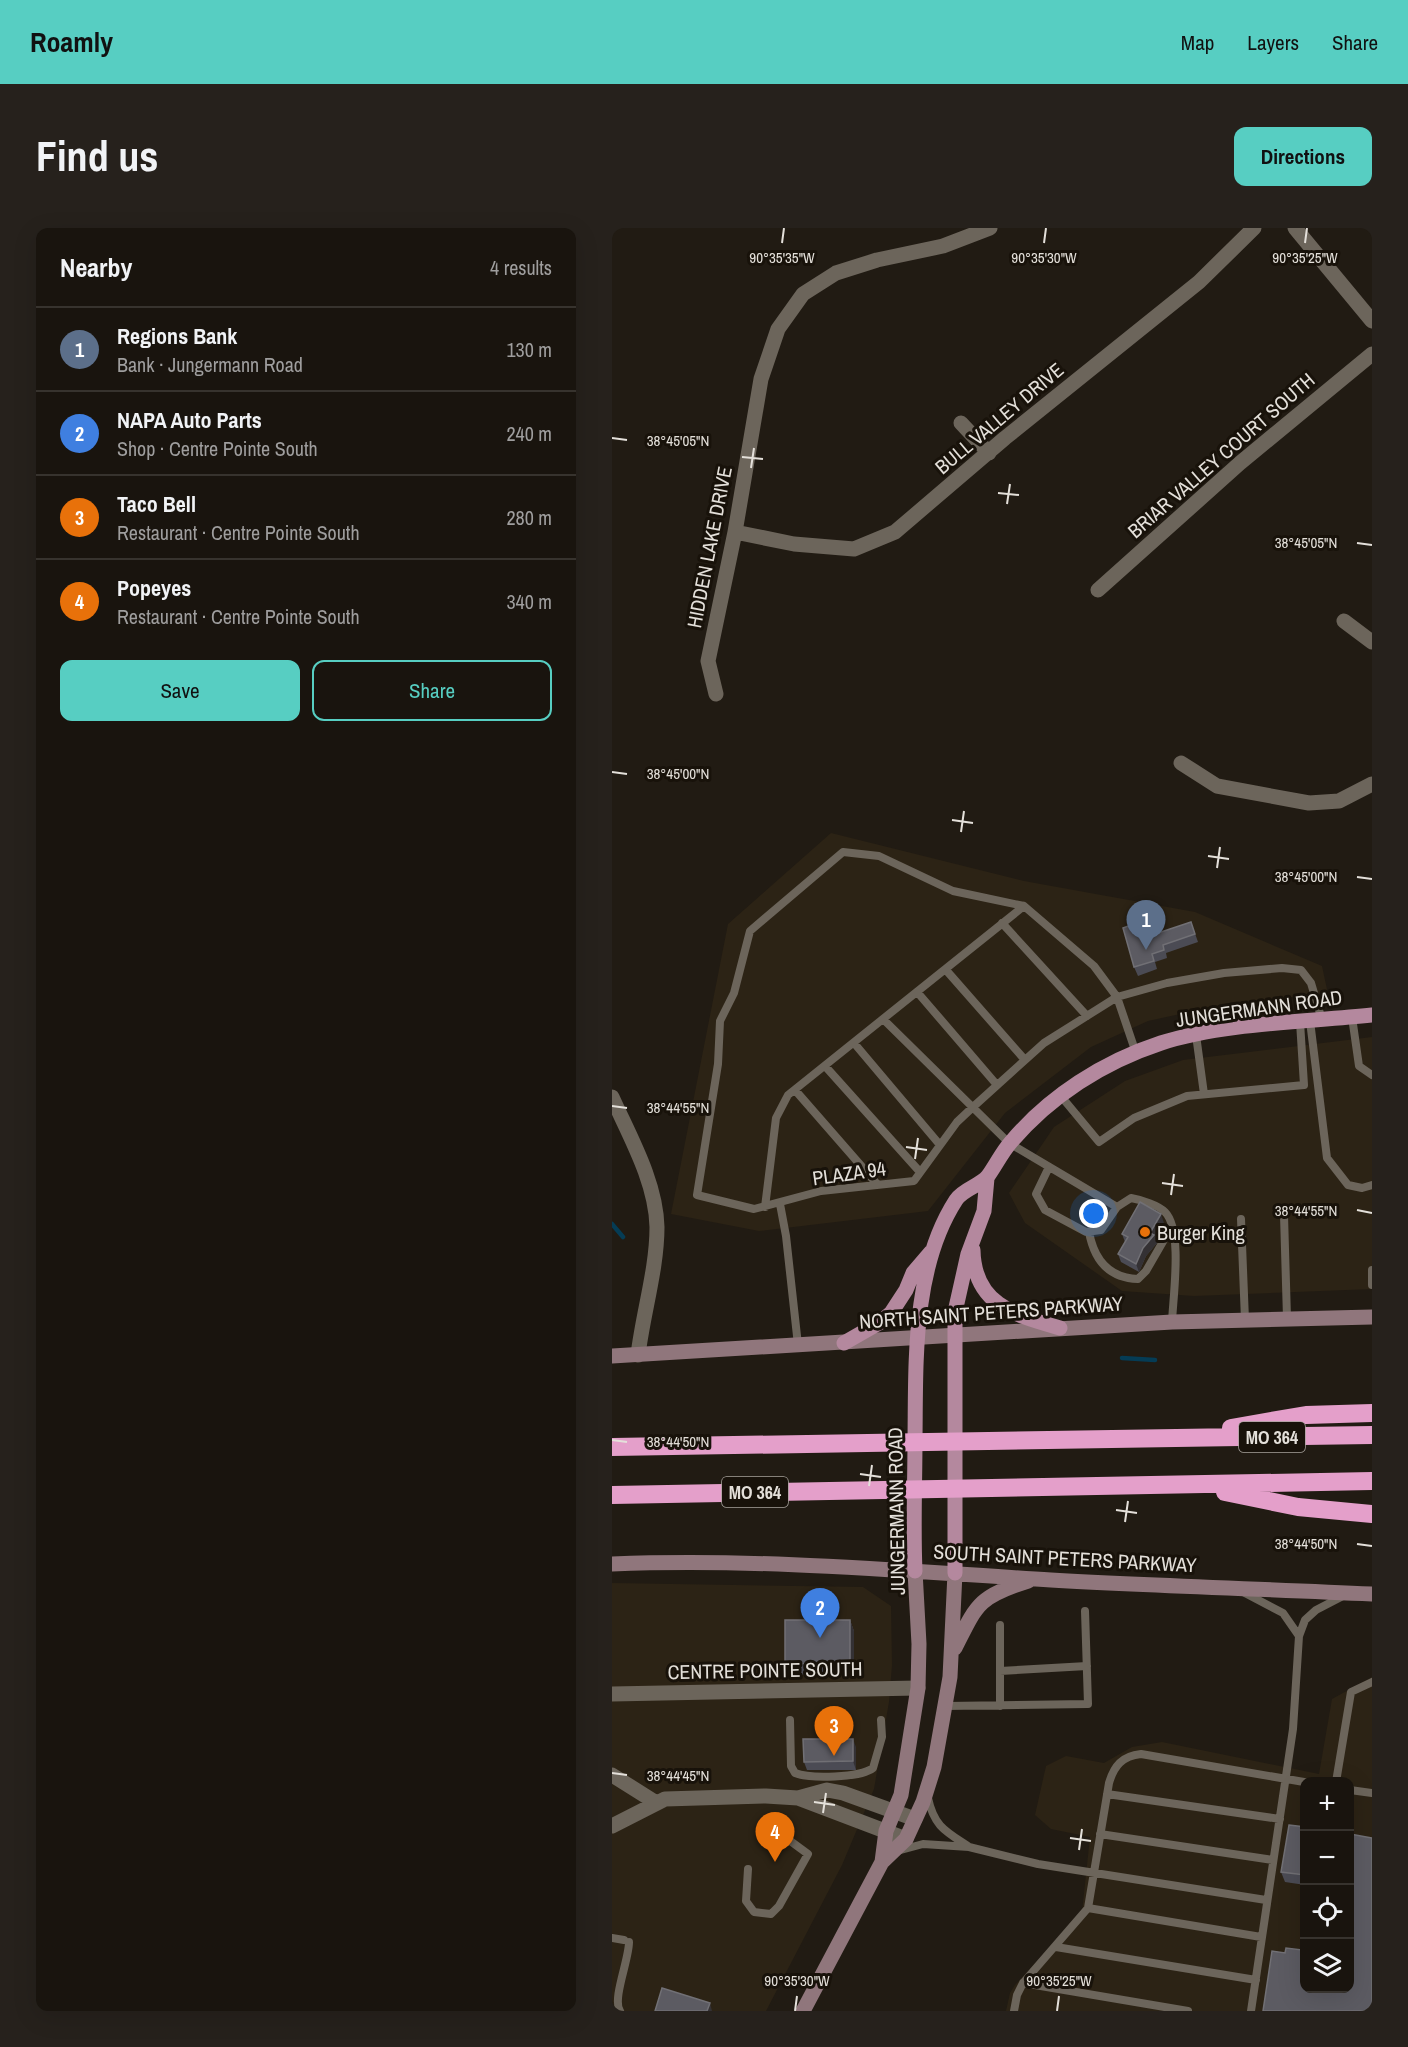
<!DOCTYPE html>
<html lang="en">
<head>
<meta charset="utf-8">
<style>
	body { margin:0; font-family:"Archivo Narrow",sans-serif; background:#26211c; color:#f1f3f6 }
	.controls { position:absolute; right:18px; bottom:18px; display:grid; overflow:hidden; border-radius:12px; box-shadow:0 6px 24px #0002 }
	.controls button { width:54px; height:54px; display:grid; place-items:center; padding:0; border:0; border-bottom:2px solid #37332e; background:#19140e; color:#f1f3f6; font:30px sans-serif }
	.you { position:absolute; left:482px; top:986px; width:21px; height:21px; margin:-15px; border:4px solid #fff; border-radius:50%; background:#1a73e8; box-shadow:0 0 0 9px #1a73e833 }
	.badge { display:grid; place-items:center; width:39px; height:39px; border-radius:50%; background:#57cec2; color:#fff; font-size:20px; font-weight:700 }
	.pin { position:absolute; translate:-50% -50px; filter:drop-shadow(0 2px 3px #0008) }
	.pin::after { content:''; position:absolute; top:32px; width:21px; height:18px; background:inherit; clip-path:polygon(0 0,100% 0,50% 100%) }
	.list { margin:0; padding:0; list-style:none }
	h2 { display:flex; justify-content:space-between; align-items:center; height:78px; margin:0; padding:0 24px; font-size:26px }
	h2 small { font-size:20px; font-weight:400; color:#9f9e9e }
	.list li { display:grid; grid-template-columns:39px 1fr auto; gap:18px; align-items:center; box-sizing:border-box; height:84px; padding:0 24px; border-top:2px solid #37332e }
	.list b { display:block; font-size:22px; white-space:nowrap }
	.list p { margin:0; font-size:20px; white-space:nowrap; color:#9f9e9e }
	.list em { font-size:20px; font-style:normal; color:#9f9e9e }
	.actions { display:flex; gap:12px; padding:18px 24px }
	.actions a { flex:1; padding:14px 0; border:2px solid #57cec2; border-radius:12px; text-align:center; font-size:21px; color:#57cec2 }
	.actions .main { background:#57cec2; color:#111 }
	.icon { flex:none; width:33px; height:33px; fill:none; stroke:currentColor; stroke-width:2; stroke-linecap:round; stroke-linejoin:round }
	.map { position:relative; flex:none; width:760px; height:1783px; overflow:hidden; border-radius:12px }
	header { display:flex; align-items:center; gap:36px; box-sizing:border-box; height:84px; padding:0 30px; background:#57cec2; color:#111 }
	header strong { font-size:28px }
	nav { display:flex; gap:33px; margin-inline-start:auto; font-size:21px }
	.intro { display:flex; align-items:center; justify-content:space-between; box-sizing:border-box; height:144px; padding:0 36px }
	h1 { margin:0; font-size:42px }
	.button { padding:15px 27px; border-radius:12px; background:#57cec2; color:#111; font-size:21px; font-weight:700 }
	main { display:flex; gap:36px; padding:0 36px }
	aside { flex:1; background:#19140e; border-radius:12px; box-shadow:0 6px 24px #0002 }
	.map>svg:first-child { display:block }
	.built { fill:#2c2315; fill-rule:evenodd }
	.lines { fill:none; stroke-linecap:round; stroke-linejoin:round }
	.stream { stroke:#053c55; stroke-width:4.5 }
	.service { stroke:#6c655b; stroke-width:8 }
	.minor { stroke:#6c655b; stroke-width:15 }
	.secondary { stroke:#90767c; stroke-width:15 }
	.primary { stroke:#b4889e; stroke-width:15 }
	.motorway { stroke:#e49fca; stroke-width:18 }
	.wall { fill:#4b4b54 }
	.shaded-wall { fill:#343134 }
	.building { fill:#5c5b62; stroke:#717075; stroke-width:1.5 }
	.ticks { fill:none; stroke:#e4e0da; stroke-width:2 }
	.food-dot { fill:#e8710a; stroke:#18120a; stroke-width:2 }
	.labels { text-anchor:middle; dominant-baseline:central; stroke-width:6; stroke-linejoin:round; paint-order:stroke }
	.shield { fill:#18120a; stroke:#a7a29c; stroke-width:1.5 }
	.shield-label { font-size:18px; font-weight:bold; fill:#e4e0da }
	.street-label { font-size:20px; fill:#e4e0da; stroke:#18120a }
	.poi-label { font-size:20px; fill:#e4e0da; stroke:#18120a; text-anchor:start }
	.ticks-label { font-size:15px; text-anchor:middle; fill:#e4e0da; stroke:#18120a; stroke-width:6; stroke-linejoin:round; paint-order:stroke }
</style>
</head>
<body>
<header>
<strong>Roamly</strong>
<nav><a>Map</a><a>Layers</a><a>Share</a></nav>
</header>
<div class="intro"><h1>Find us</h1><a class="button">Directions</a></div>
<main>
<aside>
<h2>Nearby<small>4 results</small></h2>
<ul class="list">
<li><span class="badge" style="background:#5c6f8a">1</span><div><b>Regions Bank</b><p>Bank · Jungermann Road</p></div><em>130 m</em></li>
<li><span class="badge" style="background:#3f7fe0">2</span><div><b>NAPA Auto Parts</b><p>Shop · Centre Pointe South</p></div><em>240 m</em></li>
<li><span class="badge" style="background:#e8710a">3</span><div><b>Taco Bell</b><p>Restaurant · Centre Pointe South</p></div><em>280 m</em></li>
<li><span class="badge" style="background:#e8710a">4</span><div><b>Popeyes</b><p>Restaurant · Centre Pointe South</p></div><em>340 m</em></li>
</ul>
<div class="actions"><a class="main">Save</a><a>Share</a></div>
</aside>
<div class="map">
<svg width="760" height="1783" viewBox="0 0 760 1783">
	<rect width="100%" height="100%" fill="#211b13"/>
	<!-- built -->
	<path class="built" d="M219 605 412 653 583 684 710 738 716 766 623 774 536 793 479 819 393 885 316 983 147 1003 59 986 116 696Z
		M760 809V1061L582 1068 510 1063 413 995 397 965 442 899 513 853 571 832Z
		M0 1355 251 1359 279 1378 280 1437 277 1474 262 1561 230 1637 154 1783H0Z
		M760 1449V1783H394L398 1765 403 1757 470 1684 478 1609 439 1601 423 1587 434 1538 454 1528 492 1535 520 1519 550 1514 707 1546 720 1471ZM692 1554H738V1760H692Z"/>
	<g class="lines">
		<!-- stream -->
		<path class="stream" d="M0 996 11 1009
			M510 1130 543 1132"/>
		<!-- service -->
		<path class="service" d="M390 695 475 788
			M334 742 413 832
			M306 765 385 857
			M740 789 747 838 760 847
			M272 792 397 915 505 979
			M698 793 715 930 736 957 750 960 760 957
			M584 807 592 866
			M242 815 328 917
			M524 825 505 769 482 738 412 678 341 663 267 628 231 624 138 703 122 765 108 793 106 836 85 967 142 981 209 963 302 953 345 894 361 879 432 815 505 769 555 755 612 745 670 740 689 742 699 755 710 792
			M213 838 308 944
			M183 862 265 956
			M448 867 487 914 522 890 575 868 692 857 688 794
			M437 939 424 966 433 982 474 1004 489 1002 505 979 519 970C530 972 546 977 553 984 571 1002 561 1069 560 1094
			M168 976 174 1008 186 1117
			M153 979 164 890 176 867 412 678
			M672 987 675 1090
			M629 991 633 1092
			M477 1004C482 1031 496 1050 526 1051L534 1043 560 998
			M760 1042V1057
			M631 1364 671 1385 687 1408
			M388 1397V1443
			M334 1478 476 1476 473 1383
			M388 1478V1443L475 1438
			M178 1492 179 1538 183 1545C198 1551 248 1550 261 1540L270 1509 269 1492
			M724 1554 739 1464 760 1454
			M738 1562 760 1565
			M495 1566 668 1591
			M316 1570C322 1598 333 1603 356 1618
			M488 1606 661 1632
			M285 1623 311 1616 357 1619 426 1636 654 1672
			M136 1641 134 1673 142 1684 159 1686 167 1678 196 1626 162 1601
			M476 1680 649 1709
			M0 1710 12 1712
			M444 1719 644 1752
			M411 1755 576 1783
			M8 1783C0 1771 17 1732 17 1714
			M402 1783 405 1767 411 1755 476 1680 497 1555C502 1538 510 1528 529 1526L692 1554
			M639 1783 681 1501 687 1408 693 1392 704 1382 731 1368"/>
		<!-- minor -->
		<path class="minor" d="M683 0 760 93
			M349 195 377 225
			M123 304 182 316 242 321 283 304 393 210 587 54 642 0
			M486 362 628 235 760 126
			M732 393 760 414
			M104 466 96 433 123 304 149 151 166 101 191 66 224 45 265 32 331 18 378 0
			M569 535 605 558 697 575 727 573 760 556
			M0 869C18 909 44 954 45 999 45 1041 31 1085 26 1127
			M0 1466 306 1460
			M0 1547 43 1574
			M186 1570 215 1562 231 1565 303 1591
			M0 1598 53 1571 154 1568 186 1570 294 1611"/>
		<!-- secondary -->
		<path class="secondary" d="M0 1128 560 1094 760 1089
			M0 1336C147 1330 293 1343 439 1352 546 1358 653 1361 760 1366
			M343 1420C365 1376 366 1369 416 1353
			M270 1634 294 1611 311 1574 322 1539 338 1449 343 1345
			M191 1783 270 1634 274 1603 289 1567 306 1460 307 1416 303 1343"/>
		<!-- primary -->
		<path class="primary" d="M361 1022C362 1077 403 1087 448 1100
			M232 1115 267 1095 279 1085 294 1062 301 1045 319 1024
			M303 1343C301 1299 303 1255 303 1211 304 1134 300 1040 344 972 351 961 368 958 376 948 384 937 390 924 399 914 438 868 491 834 549 815 611 795 694 794 760 787
			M343 1345V1084L356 1026 372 983 375 950"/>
		<!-- motorway -->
		<path class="motorway" d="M619 1200 694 1187 760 1185
			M0 1219 760 1207
			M613 1264 686 1279 760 1286
			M0 1267 760 1253"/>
	</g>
	<!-- wall -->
	<path class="wall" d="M579 694 586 714 554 725 555 730 543 734 545 741 526 748 522 739 546 705Z
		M552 995 543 1010 545 1015 534 1028 527 1044 509 1034 506 1026 513 1014 510 1006Z
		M238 1392 242 1403V1446L177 1447 173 1436Z
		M244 1519V1542H195L192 1534Z
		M693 1599V1657L673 1654 669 1644Z"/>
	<!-- shaded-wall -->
	<path class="shaded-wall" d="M549 986 552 995 543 1010 545 1015 534 1028 527 1044 524 1036 538 1005Z
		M238 1392 242 1403V1446L238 1435Z
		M241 1511 244 1519V1542L241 1533Z
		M98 1775 100 1783H95Z"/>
	<!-- building -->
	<path class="building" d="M541 689 546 705 579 694 583 706 551 717 552 722 540 726 542 733 522 739 511 700Z
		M528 974 549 986 538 1005 542 1007 531 1020 524 1036 506 1026 516 1009 510 1006Z
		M173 1392H238V1435L173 1436Z
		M191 1511H241V1533L192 1534Z
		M677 1597 693 1599V1647L669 1644Z
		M738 1606 760 1610V1783H651L660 1723 673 1725 674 1720 690 1722 693 1707V1761H738Z
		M50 1760 98 1775 95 1783H43Z"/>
	<!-- ticks -->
	<path class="ticks" d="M170 15 172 0M432 15 434 0M693 15 695 0M0 210 15 212M130 229 151 231M139 240 142 220M386 265 407 267M395 276 398 256M745 315 760 317M0 544 15 546M340 592 361 595M349 604 352 583M596 628 617 631M605 640 608 619M745 649 760 651M0 878 15 880M294 919 315 922M303 931 306 910M550 955 571 958M559 967 562 946M745 982 760 985M0 1212 15 1214M248 1246 269 1249M257 1258 260 1237M504 1282 525 1285M513 1294 516 1273M745 1316 760 1318M0 1545 15 1547M202 1574 223 1577M211 1585 214 1565M458 1610 479 1613M467 1622 470 1601M183 1783 185 1768M445 1783 447 1768"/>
	<!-- markers -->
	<circle class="food-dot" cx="533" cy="1004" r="6"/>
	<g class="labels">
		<!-- shield labels -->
		<g class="shield">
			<rect x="627" y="1194" width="66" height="30" rx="4.5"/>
			<rect x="110" y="1249" width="66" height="30" rx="4.5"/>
		</g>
		<g class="shield-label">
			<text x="660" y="1209">MO 364</text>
			<text x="143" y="1264">MO 364</text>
		</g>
		<!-- street labels -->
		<g class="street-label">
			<text transform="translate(387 190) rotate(-40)">BULL VALLEY DRIVE</text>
			<text transform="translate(609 227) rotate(-41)">BRIAR VALLEY COURT SOUTH</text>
			<text transform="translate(97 319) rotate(-79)">HIDDEN LAKE DRIVE</text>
			<text transform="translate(647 780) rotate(-8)">JUNGERMANN ROAD</text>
			<text transform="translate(237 945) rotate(-8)">PLAZA 94</text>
			<text transform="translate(379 1084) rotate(-4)">NORTH SAINT PETERS PARKWAY</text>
			<text transform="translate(284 1283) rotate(-91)">JUNGERMANN ROAD</text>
			<text transform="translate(453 1330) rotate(3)">SOUTH SAINT PETERS PARKWAY</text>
			<text transform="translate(153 1442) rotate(-1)">CENTRE POINTE SOUTH</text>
		</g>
		<!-- poi labels -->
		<g class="poi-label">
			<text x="545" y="1004">Burger King</text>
		</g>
	</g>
	<g class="ticks-label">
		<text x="170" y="35">90°35'35"W</text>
		<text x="432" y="35">90°35'30"W</text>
		<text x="693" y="35">90°35'25"W</text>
		<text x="66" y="218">38°45'05"N</text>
		<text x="694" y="320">38°45'05"N</text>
		<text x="66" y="551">38°45'00"N</text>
		<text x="694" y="654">38°45'00"N</text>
		<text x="66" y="885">38°44'55"N</text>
		<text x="694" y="988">38°44'55"N</text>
		<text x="66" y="1219">38°44'50"N</text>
		<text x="694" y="1321">38°44'50"N</text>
		<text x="66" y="1553">38°44'45"N</text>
		<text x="185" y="1758">90°35'30"W</text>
		<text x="447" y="1758">90°35'25"W</text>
	</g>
</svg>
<div class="controls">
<button>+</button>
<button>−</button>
<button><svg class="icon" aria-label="locate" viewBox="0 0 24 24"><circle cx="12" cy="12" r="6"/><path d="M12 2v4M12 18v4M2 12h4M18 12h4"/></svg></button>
<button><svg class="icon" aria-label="layers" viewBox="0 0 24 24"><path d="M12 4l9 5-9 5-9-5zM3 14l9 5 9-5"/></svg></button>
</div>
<div class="you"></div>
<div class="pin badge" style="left:534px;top:722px;background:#5c6f8a">1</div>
<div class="pin badge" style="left:208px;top:1410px;background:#3f7fe0">2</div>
<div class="pin badge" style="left:222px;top:1528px;background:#e8710a">3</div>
<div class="pin badge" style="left:163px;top:1634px;background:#e8710a">4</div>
</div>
</main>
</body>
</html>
